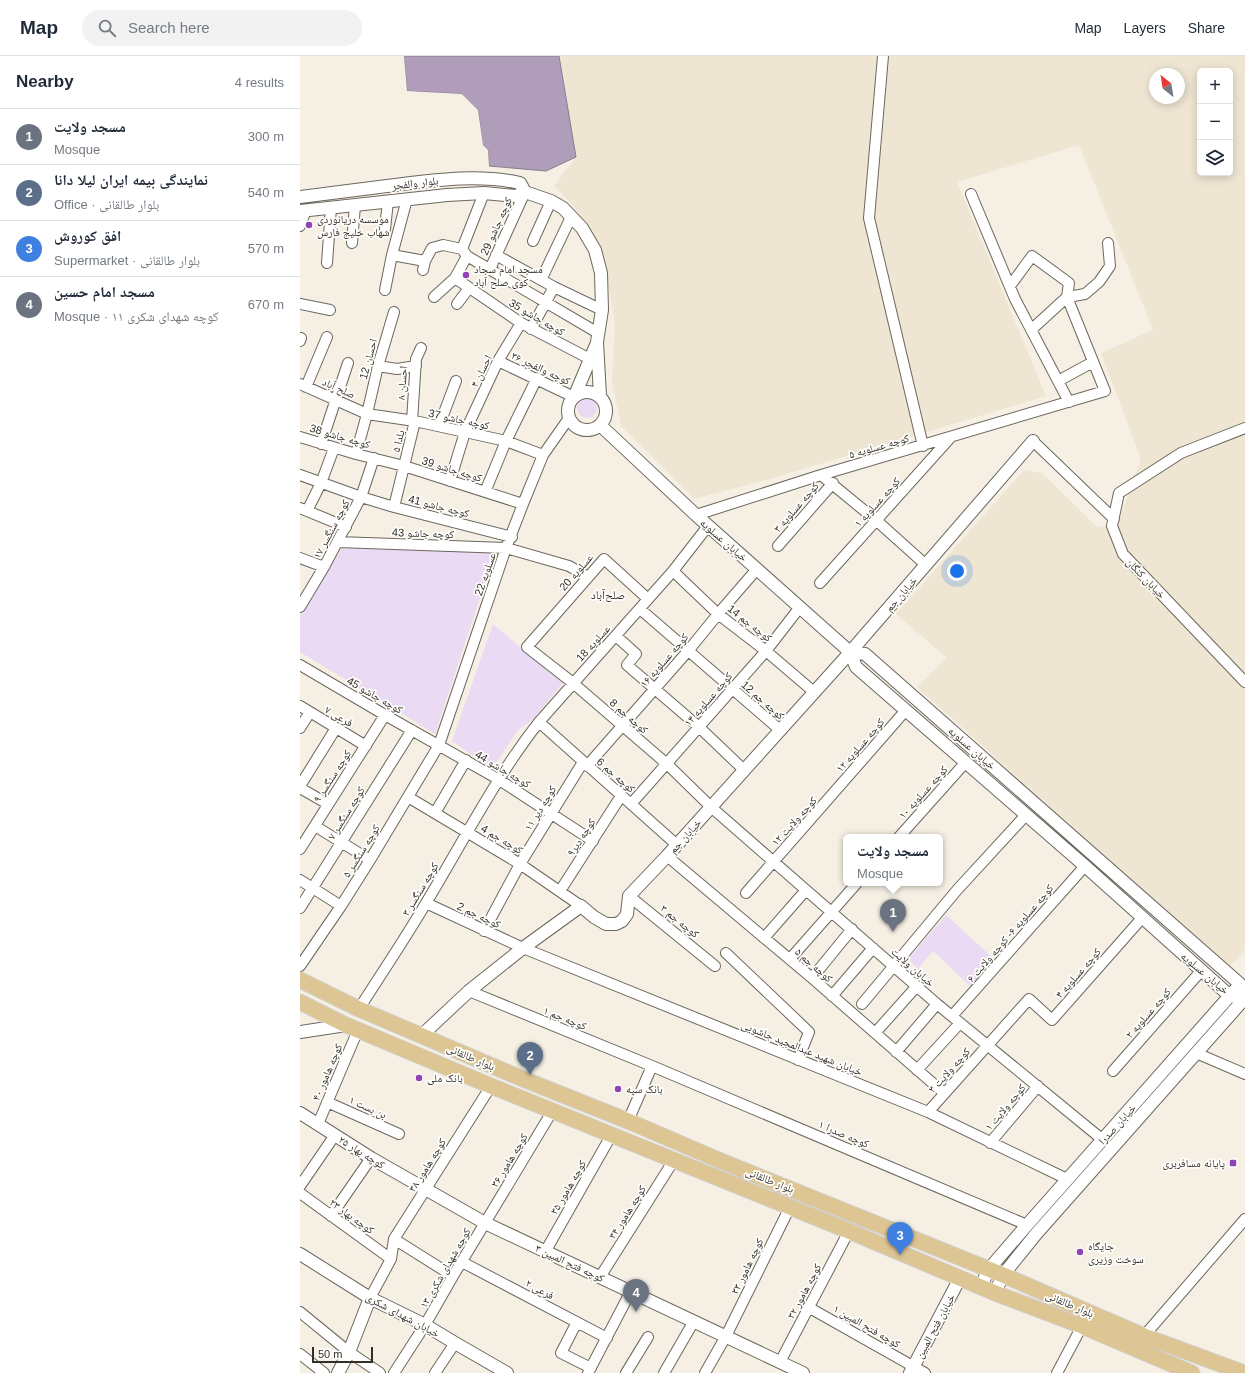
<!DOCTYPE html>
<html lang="en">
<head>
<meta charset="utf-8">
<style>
	body { margin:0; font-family:Helvetica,"Noto Naskh Arabic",sans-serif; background:#f2f2f3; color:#1f2937 }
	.controls { position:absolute; right:12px; top:12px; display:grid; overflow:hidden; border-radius:6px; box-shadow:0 2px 10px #0003 }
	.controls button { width:36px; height:36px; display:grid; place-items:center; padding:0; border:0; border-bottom:1px solid #e0e1e3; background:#fff; color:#1f2937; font:20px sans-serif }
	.compass { position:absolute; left:849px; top:12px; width:36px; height:36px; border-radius:50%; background:#fff; box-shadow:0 2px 10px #0003; rotate:330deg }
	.scale { position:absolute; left:12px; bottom:10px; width:61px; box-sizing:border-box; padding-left:4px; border:2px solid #322f2b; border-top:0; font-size:11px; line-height:14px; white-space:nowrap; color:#322f2b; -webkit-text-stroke:3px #fffefb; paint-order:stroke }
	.you { position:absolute; left:657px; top:515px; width:14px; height:14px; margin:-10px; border:3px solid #fff; border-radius:50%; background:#1a73e8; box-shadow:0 0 0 6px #1a73e833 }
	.badge { display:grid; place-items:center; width:26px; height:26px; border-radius:50%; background:#8f43b4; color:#fff; font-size:13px; font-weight:700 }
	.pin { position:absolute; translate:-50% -33px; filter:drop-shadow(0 1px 2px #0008) }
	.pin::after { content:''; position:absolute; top:21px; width:14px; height:12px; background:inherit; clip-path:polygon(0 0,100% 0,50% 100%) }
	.popup { position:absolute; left:543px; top:778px; width:100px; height:52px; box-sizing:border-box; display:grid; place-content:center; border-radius:6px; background:#fff; filter:drop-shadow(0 1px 3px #0005); font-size:13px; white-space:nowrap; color:#747a83 }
	.popup b { font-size:15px; color:#1f2937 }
	.popup::after { content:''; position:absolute; left:50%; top:100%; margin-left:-8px; border:8px solid transparent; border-top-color:#fff }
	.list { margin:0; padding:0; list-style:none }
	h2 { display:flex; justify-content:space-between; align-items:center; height:52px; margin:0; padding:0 16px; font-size:17px }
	h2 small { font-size:13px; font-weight:400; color:#747a83 }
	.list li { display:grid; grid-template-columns:26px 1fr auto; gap:12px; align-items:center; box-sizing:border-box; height:56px; padding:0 16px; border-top:1px solid #e0e1e3 }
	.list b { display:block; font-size:15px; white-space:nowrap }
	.list p { margin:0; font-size:13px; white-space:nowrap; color:#747a83 }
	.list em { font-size:13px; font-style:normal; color:#747a83 }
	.icon { flex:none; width:22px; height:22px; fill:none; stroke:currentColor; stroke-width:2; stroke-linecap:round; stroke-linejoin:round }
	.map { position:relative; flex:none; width:945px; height:1317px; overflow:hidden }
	header { display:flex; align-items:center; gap:24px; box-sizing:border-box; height:56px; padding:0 20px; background:#fff; border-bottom:1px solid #e0e1e3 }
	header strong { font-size:19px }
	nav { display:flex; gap:22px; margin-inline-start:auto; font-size:14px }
	.search { width:280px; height:36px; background:#f2f2f3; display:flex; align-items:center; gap:10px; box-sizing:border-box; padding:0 14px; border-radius:22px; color:#747a83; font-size:15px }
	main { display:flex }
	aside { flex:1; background:#fff }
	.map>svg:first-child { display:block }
	.built { fill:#eee5d2; fill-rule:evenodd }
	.green { fill:#eadaf3 }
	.water { fill:#af9dba; stroke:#8a7c8f }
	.pier { fill:#f6f0e4 }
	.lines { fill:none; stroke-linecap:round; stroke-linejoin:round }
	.minor-casing { stroke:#6c675d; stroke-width:12 }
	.tertiary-casing { stroke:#6c675d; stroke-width:14 }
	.primary-casing { stroke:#d2d1d0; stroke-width:17 }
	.minor { stroke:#fff; stroke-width:10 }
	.tertiary { stroke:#fff; stroke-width:12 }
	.primary { stroke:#ddc594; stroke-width:15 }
	.poi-dot { fill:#8f43b4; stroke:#fffefb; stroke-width:1.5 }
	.labels { text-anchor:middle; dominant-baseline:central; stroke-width:3.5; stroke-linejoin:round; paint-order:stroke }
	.street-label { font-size:11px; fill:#322f2b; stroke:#fffefb }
	.poi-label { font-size:11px; fill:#322f2b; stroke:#fffefb; text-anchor:start }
	.neighbourhood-label { font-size:12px; fill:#322f2b; stroke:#fffefb }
</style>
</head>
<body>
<header>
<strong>Map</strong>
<div class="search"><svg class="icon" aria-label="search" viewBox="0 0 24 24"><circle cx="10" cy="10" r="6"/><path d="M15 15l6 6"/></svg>Search here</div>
<nav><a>Map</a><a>Layers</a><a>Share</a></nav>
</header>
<main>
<aside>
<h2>Nearby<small>4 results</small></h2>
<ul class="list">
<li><span class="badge" style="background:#6b7280">1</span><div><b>مسجد ولایت</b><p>Mosque</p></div><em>300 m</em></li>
<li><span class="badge" style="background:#5c6f8a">2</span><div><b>نمایندگی بیمه ایران لیلا دانا</b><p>Office · بلوار طالقانی</p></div><em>540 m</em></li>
<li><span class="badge" style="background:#3f7fe0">3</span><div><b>افق کوروش</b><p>Supermarket · بلوار طالقانی</p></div><em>570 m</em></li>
<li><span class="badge" style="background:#6b7280">4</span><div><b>مسجد امام حسین</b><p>Mosque · کوچه شهدای شکری ۱۱</p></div><em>670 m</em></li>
</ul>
</aside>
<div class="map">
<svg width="945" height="1317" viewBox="0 0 945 1317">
	<rect width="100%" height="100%" fill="#f6f0e4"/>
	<!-- built -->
	<path class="built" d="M259 0H945V894L929 911 617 631 647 602 596 558 724 414 742 417 797 471 818 468 841 403 801 297 853 274 779 89 657 126 746 340 470 423 394 443 321 370 312 326 315 267 303 198 286 169 271 147 254 130 276 101ZM900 15H930V117H900ZM855 18H879V42H855Z"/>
	<!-- green -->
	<path class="green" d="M277 352a10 10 0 1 1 20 0a10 10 0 1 1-20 0Z
		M52 487 195 497 135 678 0 596V559L41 493Z
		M193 568 263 627 232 664 218 674 192 713 152 685Z
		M646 859 694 903 671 931 633 895 618 913 608 903Z"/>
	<!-- water -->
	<path class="water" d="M104 0H259L276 101 246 115 189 110 188 94 183 90 178 54 162 38 107 35Z"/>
	<!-- pier -->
	<path class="pier" d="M102 0H104L107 35 162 38 178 54 183 89 188 94 189 110 187 111 186 95 181 90 176 55 161 40 105 37Z"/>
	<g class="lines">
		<defs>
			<path id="minor" d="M583 0 569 162 623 390
				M671 138 715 243 769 346
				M0 170 6 154
				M85 173 88 145
				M233 185 251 145
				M52 187 55 149
				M92 199 125 205
				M196 199 254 231 302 254
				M167 200 298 277
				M27 207 31 152
				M190 213 225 136
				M123 214 125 205 132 192 143 189 162 193
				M155 222 221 267 290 303
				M241 224 271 161
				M85 234 92 199 107 143
				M134 241 155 222 167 200 162 193 184 137
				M0 248 30 254
				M157 248 169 232
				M231 273 254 231
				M731 274 767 241 785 238 799 226 810 210 808 187
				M0 285 1 282
				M198 305 274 341
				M78 310 97 313 116 310
				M758 325 793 306
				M0 328 67 358 115 365 206 385 243 399
				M6 331 27 281
				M112 365 116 303 121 292
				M139 370 156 325
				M945 372 881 397 819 437 812 470 823 498 945 626
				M0 381 56 398 104 410 223 448
				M733 385 814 463
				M21 388 48 307
				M56 398 67 358 78 310 94 256
				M0 419 61 441 94 451 212 481
				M521 419 577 465 626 509
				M150 425 165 376 198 305 221 267
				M185 436 206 385 237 322
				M94 451 115 365
				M0 452 46 471
				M7 455 21 427 34 392
				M396 459 521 419 805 335 767 241 769 227 732 200 710 230
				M38 486 206 492 269 510 288 521
				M478 490 533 427
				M0 502 24 511
				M373 515 418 558 466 595 514 636
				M520 527 651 381
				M348 543 304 503 227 591 273 627 367 708 411 751 506 834 637 948 803 1084
				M0 551 24 511 61 441 74 402
				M340 553 480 674
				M316 580 336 598 327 609 399 671 444 714
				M0 609 85 659 198 723 293 785
				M0 650 66 690
				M239 666 377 789
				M0 672 10 656
				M287 710 388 595 418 558 457 513
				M0 730 36 672
				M0 732 28 748
				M108 741 220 808 281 850
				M331 748 466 595 500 551
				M135 757 166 704
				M15 770 70 804
				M599 781 665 707
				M0 793 85 659
				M367 800 512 922 644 1037
				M0 824 41 850
				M260 835 321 740
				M446 837 606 654
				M329 840 415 910
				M126 847 223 892 628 1056 767 1123
				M0 852 112 674
				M184 875 220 808 283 706
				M464 882 506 834
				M426 897 509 976 498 1004
				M490 903 557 827
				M0 910 41 850 70 804 139 689 206 492 223 448 243 399 269 362
				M512 922 552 873
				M169 935 352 1010 727 1169
				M532 940 573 892
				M562 948 657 834 726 759
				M59 953C81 918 105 883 126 847 163 786 195 722 239 666L373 515 408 470
				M652 960 785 810
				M575 977 617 930
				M596 996 637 948
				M896 997 945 1018
				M617 1014 660 967
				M813 1015 901 915
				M27 1046 99 1078
				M628 1056 729 943 752 964 842 862
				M328 1065 352 1010
				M18 1068 58 974
				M690 1087 738 1030
				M0 1130 35 1079
				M0 1137 91 1203
				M31 1160 71 1102
				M94 1183 153 1220
				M245 1196 312 1078
				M162 1206 307 1282
				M300 1221 374 1104
				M70 1242 91 1203 94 1183 191 1030
				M508 1251 625 1317
				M0 1256 49 1296 80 1317
				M277 1266 261 1297 291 1312
				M844 1280 945 1163
				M0 1298 24 1317
				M480 1306 549 1175
				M94 1317 125 1269 153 1220 253 1054
				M135 1317 155 1287
				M288 1317 331 1235
				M326 1317 348 1281
				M364 1317 394 1265
				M405 1317 426 1280 490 1151
				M757 1317 782 1270"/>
			<path id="tertiary" d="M0 141C32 137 63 133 95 129 136 124 179 118 220 127L225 136 251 145 263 152 282 172 295 194 301 217 302 254 297 286 300 340
				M0 155 147 139 184 137 216 140 225 136
				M268 355a19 19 0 1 1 38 0a19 19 0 1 1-38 0Z
				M275 339 296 289
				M300 369 396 459 550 596 556 611 785 810 930 940 944 942 940 928 565 598 550 596
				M0 976 46 969
				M121 980 169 935 223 892 281 850 294 861 306 868H316L322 865 327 858 329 840 367 800 546 601 733 385
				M0 1057 71 1102 185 1167 503 1317
				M0 1198 70 1242 125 1269 155 1287 207 1317
				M681 1230 689 1213 727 1169 935 934
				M695 1237 703 1219 736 1178 945 942
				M38 1317 49 1296 70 1242
				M610 1317 660 1222"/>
			<path id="primary" d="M0 924 59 953 223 1023 328 1065 421 1105 703 1219 844 1280 944 1317
				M0 946 46 969 191 1030 549 1175 695 1237 782 1270 892 1317"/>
		</defs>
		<!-- minor casing -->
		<use href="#minor" class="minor-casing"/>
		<!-- tertiary casing -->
		<use href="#tertiary" class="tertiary-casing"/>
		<!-- primary casing -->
		<use href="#primary" class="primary-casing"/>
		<!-- minor -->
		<use href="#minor" class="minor"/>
		<!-- tertiary -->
		<use href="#tertiary" class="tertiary"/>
		<!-- primary -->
		<use href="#primary" class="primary"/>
	</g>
	<!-- markers -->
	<g class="poi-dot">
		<circle cx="9" cy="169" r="4"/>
		<circle cx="166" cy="219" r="4"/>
		<circle cx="119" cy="1022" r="4"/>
		<circle cx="318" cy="1033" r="4"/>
		<rect x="929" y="1103" width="8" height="8" rx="2"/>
		<circle cx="780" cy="1196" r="4"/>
	</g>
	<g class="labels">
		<!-- street labels -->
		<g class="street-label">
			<text transform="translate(115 127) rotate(-7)">بلوار والفجر</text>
			<text transform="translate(196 170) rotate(-66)">کوچه جاشو 29</text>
			<text transform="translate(237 261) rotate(30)">کوچه جاشو 35</text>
			<text transform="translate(68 303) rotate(-75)">احسان 12</text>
			<text transform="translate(241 312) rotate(25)">کوچه والفجر ۳۶</text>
			<text transform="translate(181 315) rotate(-64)">احسان ۴</text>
			<text transform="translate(102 327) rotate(-86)">احسان ۸</text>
			<text transform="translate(39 332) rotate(24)">صلح آباد</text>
			<text transform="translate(159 363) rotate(12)">کوچه جاشو 37</text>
			<text transform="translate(40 380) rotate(16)">کوچه جاشو 38</text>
			<text transform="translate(98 385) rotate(-76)">یلدا ۵</text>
			<text transform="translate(579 390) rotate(-16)">کوچه عسلویه ۵</text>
			<text transform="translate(152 413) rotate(17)">کوچه جاشو 39</text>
			<text transform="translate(577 446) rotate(-48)">کوچه عسلویه ۱</text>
			<text transform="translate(139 450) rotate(14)">کوچه جاشو 41</text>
			<text transform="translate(496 451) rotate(-49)">کوچه عسلویه ۳</text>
			<text transform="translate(31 473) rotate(-62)">کوچه سنگسر ۱۷</text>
			<text transform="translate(123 477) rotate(2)">کوچه جاشو 43</text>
			<text transform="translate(424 484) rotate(41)">خیابان عسلویه</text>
			<text transform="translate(276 516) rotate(-49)">عسلویه 20</text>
			<text transform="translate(185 518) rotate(-71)">عسلویه 22</text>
			<text transform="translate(846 522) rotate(46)">خیابان کنگان</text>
			<text transform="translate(601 538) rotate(-49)">خیابان جم</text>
			<text transform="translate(450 567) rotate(38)">کوچه جم 14</text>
			<text transform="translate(293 587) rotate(-48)">عسلویه 18</text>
			<text transform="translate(364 604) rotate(-49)">کوچه عسلویه ۱۶</text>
			<text transform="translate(75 639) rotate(30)">کوچه جاشو 45</text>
			<text transform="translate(408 643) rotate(-49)">کوچه عسلویه ۱۴</text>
			<text transform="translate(463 644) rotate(41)">کوچه جم 12</text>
			<text transform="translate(39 660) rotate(31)">فرعی ۷</text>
			<text transform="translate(329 660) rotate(41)">کوچه جم 8</text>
			<text transform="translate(560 689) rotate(-49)">کوچه عسلویه ۱۲</text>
			<text transform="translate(672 692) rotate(41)">خیابان عسلویه</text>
			<text transform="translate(203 713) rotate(31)">کوچه جاشو 44</text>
			<text transform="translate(316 719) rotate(41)">کوچه جم 6</text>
			<text transform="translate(32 720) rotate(-57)">کوچه سنگسر ۹</text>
			<text transform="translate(623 736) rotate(-48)">کوچه عسلویه ۱۰</text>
			<text transform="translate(240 752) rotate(-58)">کوچه دیر ۱۱</text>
			<text transform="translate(46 757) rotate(-58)">کوچه سنگسر ۷</text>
			<text transform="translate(494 765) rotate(-48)">کوچه ولایت ۱۲</text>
			<text transform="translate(385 780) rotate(-48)">خیابان جم</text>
			<text transform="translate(281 781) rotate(-57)">کوچه دیر۹</text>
			<text transform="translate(202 783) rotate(31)">کوچه جم 4</text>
			<text transform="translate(61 795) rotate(-58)">کوچه سنگسر ۵</text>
			<text transform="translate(120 833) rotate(-59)">کوچه سنگسر ۳</text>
			<text transform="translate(179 859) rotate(25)">کوچه جم 2</text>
			<text transform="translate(380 865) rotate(39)">کوچه جم ۳</text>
			<text transform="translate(710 877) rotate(-49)">کوچه عسلویه ۶- کوچه ولایت ۶</text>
			<text transform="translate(514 909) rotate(41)">کوچه جم ۵</text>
			<text transform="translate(613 911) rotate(41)">خیابان ولایت</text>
			<text transform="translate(778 917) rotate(-49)">کوچه عسلویه ۴</text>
			<text transform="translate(905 917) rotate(40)">خیابان عسلویه</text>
			<text transform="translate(848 957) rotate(-49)">کوچه عسلویه ۲</text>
			<text transform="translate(265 962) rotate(22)">کوچه جم ۱</text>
			<text transform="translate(502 992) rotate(22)">خیابان شهید عبدالمجید جاشویی</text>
			<text transform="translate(171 1001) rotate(23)">بلوار طالقانی</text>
			<text transform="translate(649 1014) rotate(-48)">کوچه ولایت ۳</text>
			<text transform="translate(27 1016) rotate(-67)">کوچه هامور ۴۰</text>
			<text transform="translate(68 1051) rotate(24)">بن بست ۱</text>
			<text transform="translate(705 1051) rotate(-50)">کوچه ولایت ۱</text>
			<text transform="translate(817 1068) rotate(-48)">خیابان صدرا</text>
			<text transform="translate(544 1078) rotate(23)">کوچه صدرا ۱</text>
			<text transform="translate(62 1096) rotate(32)">کوچه بهار ۲۵</text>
			<text transform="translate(209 1104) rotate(-59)">کوچه هامور ۳۶</text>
			<text transform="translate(127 1109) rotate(-58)">کوچه هامور ۳۸</text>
			<text transform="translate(470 1124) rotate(22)">بلوار طالقانی</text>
			<text transform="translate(268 1131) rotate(-60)">کوچه هامور ۳۵</text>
			<text transform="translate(327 1156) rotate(-58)">کوچه هامور ۳۴</text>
			<text transform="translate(52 1160) rotate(36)">کوچه بهار ۲۳</text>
			<text transform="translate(270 1207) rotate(25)">کوچه فتح المبین ۳</text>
			<text transform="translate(447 1210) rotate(-64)">کوچه هامور ۳۳</text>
			<text transform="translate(145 1212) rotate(-60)">کوچه شهدای شکری ۱۳</text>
			<text transform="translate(240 1233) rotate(28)">فرعی ۲</text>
			<text transform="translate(504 1235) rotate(-62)">کوچه هامور ۳۲</text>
			<text transform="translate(770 1248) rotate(23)">بلوار طالقانی</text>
			<text transform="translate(103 1259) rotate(28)">خیابان شهدای شکری</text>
			<text transform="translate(567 1270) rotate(30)">کوچه فتح المبین ۱</text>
			<text transform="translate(635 1270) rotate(-62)">خیابان فتح المبین</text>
		</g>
		<!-- poi labels -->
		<g class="poi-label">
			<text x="17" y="163">موسسه دریانوردی<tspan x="17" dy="13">شهاب خلیج فارس</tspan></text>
			<text x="174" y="213">مسجد امام سجاد<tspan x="174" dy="13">کوی صلح آباد</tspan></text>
			<text x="127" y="1022">بانک ملی</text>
			<text x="326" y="1033">بانک سپه</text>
			<text x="925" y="1107" text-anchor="end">پایانه مسافربری</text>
			<text x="788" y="1190">جایگاه<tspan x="788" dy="13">سوخت وزیری</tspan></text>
		</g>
		<!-- neighbourhood labels -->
		<g class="neighbourhood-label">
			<text x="308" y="539">صلح‌آباد</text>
		</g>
	</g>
</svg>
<div class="controls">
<button>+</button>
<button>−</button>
<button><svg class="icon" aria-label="layers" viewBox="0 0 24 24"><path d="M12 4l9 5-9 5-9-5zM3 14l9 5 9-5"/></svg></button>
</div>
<svg class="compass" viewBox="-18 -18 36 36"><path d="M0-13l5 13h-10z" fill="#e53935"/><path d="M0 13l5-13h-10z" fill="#747a83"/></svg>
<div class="scale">50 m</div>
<div class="you"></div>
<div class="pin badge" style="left:593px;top:876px;background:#6b7280">1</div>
<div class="popup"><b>مسجد ولایت</b>Mosque</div>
<div class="pin badge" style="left:230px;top:1019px;background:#5c6f8a">2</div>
<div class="pin badge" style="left:600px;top:1199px;background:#3f7fe0">3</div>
<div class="pin badge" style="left:336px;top:1256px;background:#6b7280">4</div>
</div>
</main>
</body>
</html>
